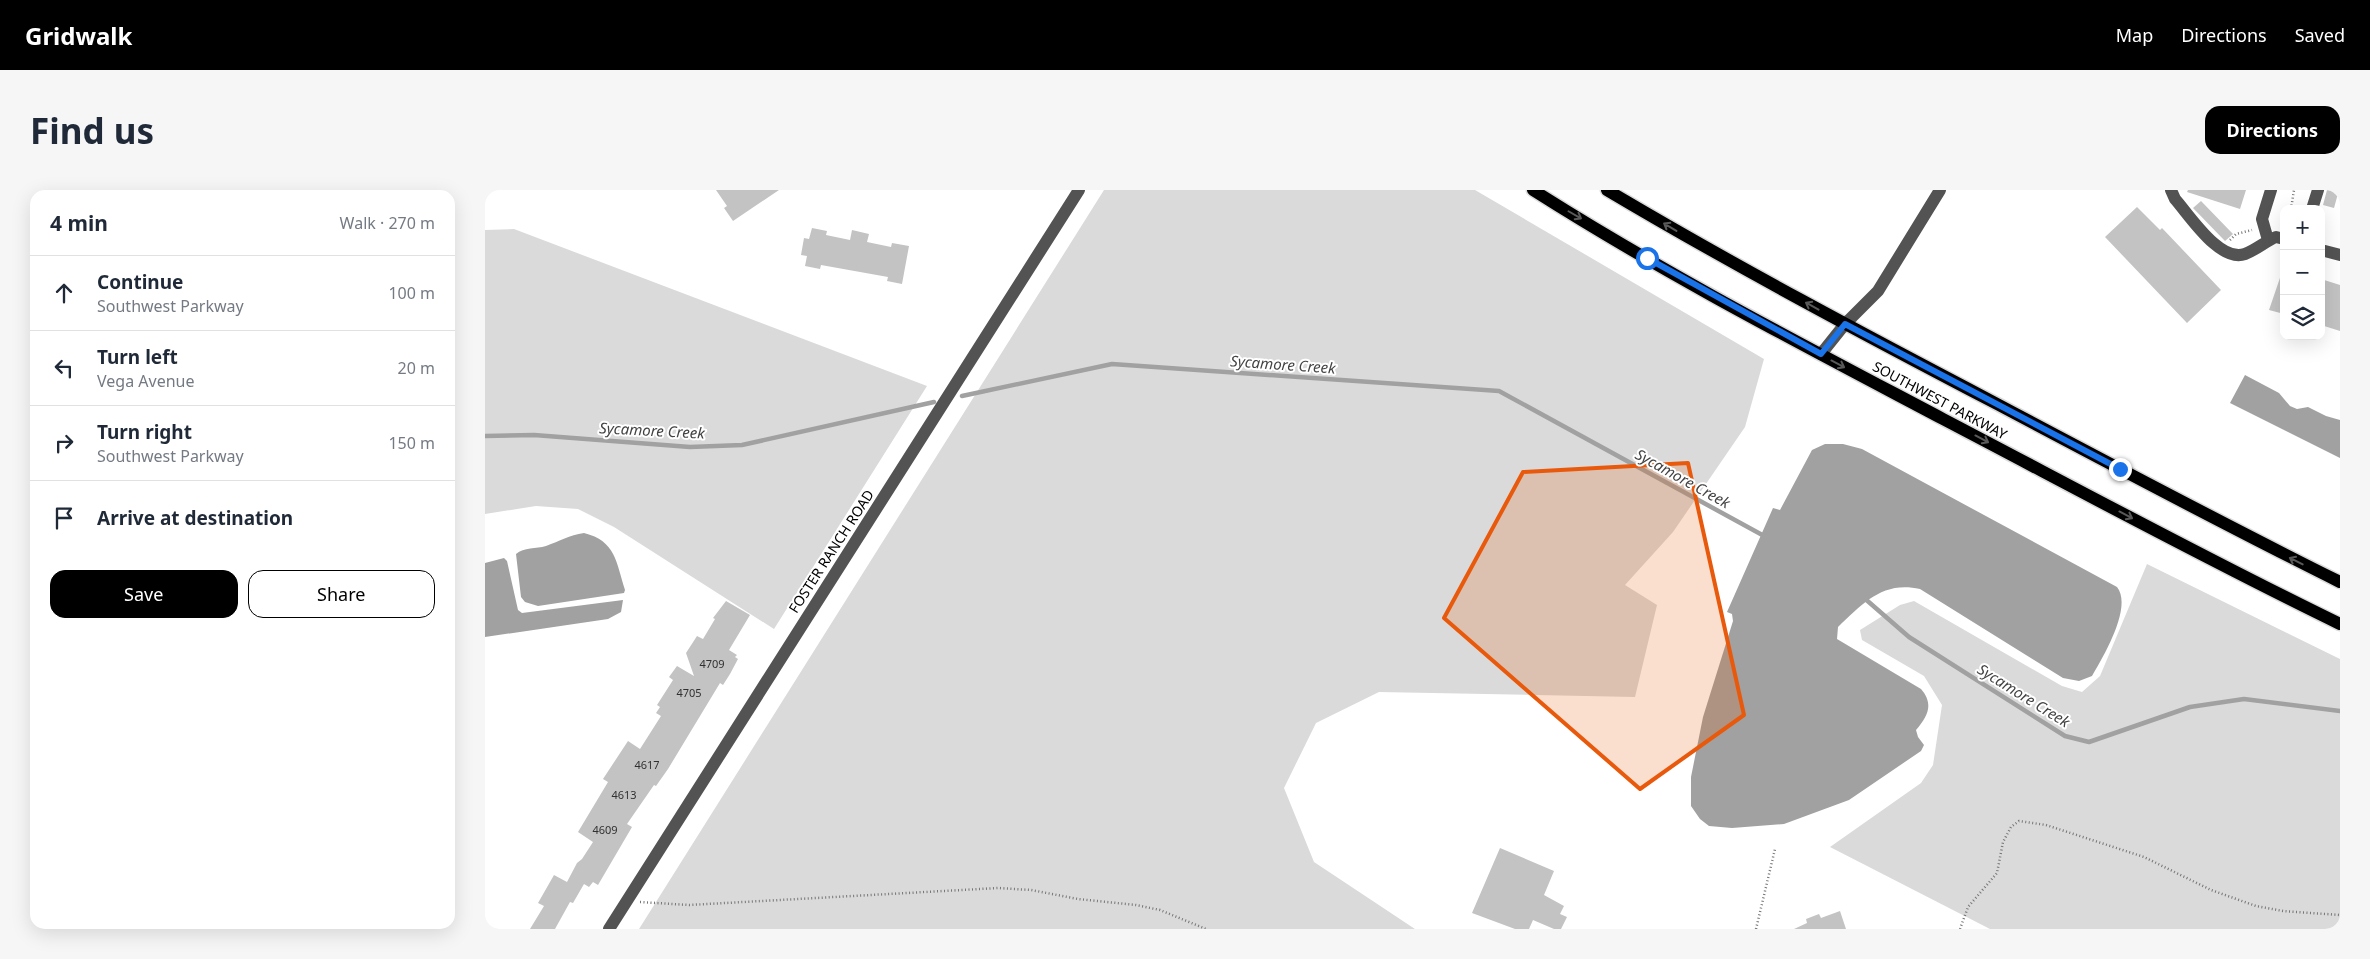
<!DOCTYPE html>
<html lang="en">
<head>
<meta charset="utf-8">
<style>
	body { margin:0; font-family:"Noto Sans",sans-serif; background:#f6f6f7; color:#1f2937 }
	.controls { position:absolute; right:15px; top:15px; display:grid; overflow:hidden; border-radius:10px; box-shadow:0 5px 20px #0002 }
	.controls button { width:45px; height:45px; display:grid; place-items:center; padding:0; border:0; border-bottom:1px solid #e0e1e3; background:#fff; color:#1f2937; font:25px sans-serif }
	.stop { position:absolute; width:15px; height:15px; margin:-11px; border:4px solid #1a73e8; border-radius:50%; background:#fff }
	.stop.end { background:#1a73e8; border-color:#fff; box-shadow:0 1px 5px #0008 }
	.list { margin:0; padding:0; list-style:none }
	h2 { display:flex; justify-content:space-between; align-items:center; height:65px; margin:0; padding:0 20px; font-size:21px }
	h2 small { font-size:16px; font-weight:400; color:#747a83 }
	.list li { display:grid; grid-template-columns:32px 1fr auto; gap:15px; align-items:center; box-sizing:border-box; height:75px; padding:0 20px; border-top:1px solid #e0e1e3 }
	.list b { display:block; font-size:19px; white-space:nowrap }
	.list p { margin:0; font-size:16px; white-space:nowrap; color:#747a83 }
	.list em { font-size:16px; font-style:normal; color:#747a83 }
	.actions { display:flex; gap:10px; padding:15px 20px }
	.actions a { flex:1; padding:11px 0; border:1px solid #000; border-radius:15px; text-align:center; font-size:18px; color:#000 }
	.actions .main { background:#000; color:#fff }
	.icon { flex:none; width:28px; height:28px; fill:none; stroke:currentColor; stroke-width:2; stroke-linecap:round; stroke-linejoin:round }
	.map { position:relative; flex:none; width:1855px; height:739px; overflow:hidden; border-radius:15px }
	header { display:flex; align-items:center; gap:30px; box-sizing:border-box; height:70px; padding:0 25px; background:#000; color:#fff }
	header strong { font-size:24px }
	nav { display:flex; gap:28px; margin-inline-start:auto; font-size:18px }
	.intro { display:flex; align-items:center; justify-content:space-between; box-sizing:border-box; height:120px; padding:0 30px }
	h1 { margin:0; font-size:35px }
	.button { padding:12px 22px; border-radius:15px; background:#000; color:#fff; font-size:18px; font-weight:700 }
	main { display:flex; gap:30px; padding:0 30px }
	aside { flex:1; background:#fff; border-radius:15px; box-shadow:0 5px 20px #0002 }
	.map>svg:first-child { display:block }
	.green { fill:#dadada }
	.water { fill:#a1a1a1 }
	.lines { fill:none; stroke-linecap:round; stroke-linejoin:round }
	.stream { stroke:#a1a1a1; stroke-width:4.5 }
	.building { fill:#c3c3c3 }
	.major-casing { stroke:#dbdbdb; stroke-width:15 }
	.path { stroke:#757575; stroke-width:2.5; stroke-dasharray:1 2.5; stroke-linecap:butt }
	.minor { stroke:#535353; stroke-width:12 }
	.major { stroke:#000; stroke-width:12 }
	.oneway { stroke:#595959 }
	.route { stroke:#1a73e8; stroke-width:6 }
	.marked { fill:#e8590c; fill-opacity:0.2; stroke:#e8590c; stroke-width:4; stroke-linejoin:round }
	.labels { text-anchor:middle; dominant-baseline:central; stroke-width:4; stroke-linejoin:round; paint-order:stroke }
	.number-label { font-size:11px; fill:#313131 }
	.street-label { font-size:14px; fill:#000; stroke:#fff }
	.water-label { font-size:15px; font-style:italic; fill:#424242; stroke:#fff }
</style>
</head>
<body>
<header>
<strong>Gridwalk</strong>
<nav><a>Map</a><a>Directions</a><a>Saved</a></nav>
</header>
<div class="intro"><h1>Find us</h1><a class="button">Directions</a></div>
<main>
<aside>
<h2>4 min<small>Walk · 270 m</small></h2>
<ul class="list">
<li><svg class="icon" aria-label="ahead" viewBox="0 0 24 24"><path d="M12 20V5M6 11l6-6 6 6"/></svg><div><b>Continue</b><p>Southwest Parkway</p></div><em>100 m</em></li>
<li><svg class="icon" aria-label="left" viewBox="0 0 24 24"><path d="M17 20v-9H6M10 6l-5 5 5 5"/></svg><div><b>Turn left</b><p>Vega Avenue</p></div><em>20 m</em></li>
<li><svg class="icon" aria-label="right" viewBox="0 0 24 24"><path d="M7 20v-9h11M14 6l5 5-5 5"/></svg><div><b>Turn right</b><p>Southwest Parkway</p></div><em>150 m</em></li>
<li><svg class="icon" aria-label="arrive" viewBox="0 0 24 24"><path d="M6 21V4h12l-3 4 3 4H6"/></svg><div><b>Arrive at destination</b></div></li>
</ul>
<div class="actions"><a class="main">Save</a><a>Share</a></div>
</aside>
<div class="map">
<svg width="1855" height="739" viewBox="0 0 1855 739">
	<rect width="100%" height="100%" fill="#fff"/>
	<!-- green -->
	<path class="green" d="M619 0H990L1279 169 1260 237 1188 342 1140 395 1172 415 1150 507 894 502 831 533 799 598 829 672 930 739H154Z
		M29 39 442 196 289 439 129 337 93 319 51 316 0 324V40Z
		M1662 374 1855 469V739H1505L1345 657 1436 593 1448 575 1457 515 1439 486 1377 450 1375 440 1415 415 1429 411 1577 496 1597 502 1615 486Z"/>
	<!-- water -->
	<path class="water" d="M1760 185 1794 203 1805 216 1812 219 1823 217 1841 226 1855 230V268L1745 213Z
		M1340 254H1358L1377 259 1632 397C1648 417 1618 467 1607 486L1594 491 1578 488 1435 399C1397 391 1379 413 1353 437L1352 449 1436 499C1449 514 1443 526 1431 540L1433 547 1439 555 1436 561 1364 610 1299 634 1247 638 1224 636 1215 629 1206 616V587L1218 527 1248 431 1247 424 1242 422 1288 318 1295 320 1327 260Z
		M99 343C131 351 131 372 140 400L139 403 53 416 40 412 36 407 31 364C39 357 51 359 61 356 75 351 84 345 99 343Z
		M19 368 22 371 33 420 37 423 138 410 136 422 123 429 0 447V373Z"/>
	<g class="lines">
		<!-- stream -->
		<path class="stream" d="M477 206 627 174 1014 201 1281 347
			M0 246 49 245 205 257 257 255 449 212
			M1378 407 1424 447 1580 546 1604 552 1705 517 1759 509 1855 521"/>
	</g>
	<!-- building -->
	<path class="building" d="M231 0H294L248 31 239 18 242 16Z
		M1703 0H1761L1755 19 1702 2Z
		M1842 0H1854L1849 18 1838 15Z
		M1716 11 1748 44 1740 51 1708 18Z
		M1652 17 1675 40 1677 38 1736 100 1702 133 1620 47Z
		M327 38 342 41 341 45 365 50 367 40 384 44 382 52 406 57 407 53 424 56 417 94 402 91 403 87 336 75 335 79 320 76 322 66 316 65 319 48 324 49Z
		M1797 82 1799 83V124L1784 120Z
		M1836 89 1855 95V141L1836 135Z
		M241 411 265 425 244 460 252 465 250 467 253 469 245 484 238 495 235 493 183 579 171 596 169 595 142 634 147 637 113 695 108 692 104 697 99 694 88 713 85 712 70 739H45L59 716 53 713 69 685 82 692 92 673 97 669 108 652 93 642 123 592 118 589 143 551 155 559 176 526 171 523 175 517 172 515 188 490 184 487 192 476 209 486 201 463 212 446 218 449 230 429 228 428Z
		M1015 658 1069 681 1059 705 1079 716 1075 724 1082 727 1076 739H1069L1048 730 1044 739H1030L987 723Z
		M1355 721 1361 739H1309L1322 733 1321 729 1334 724 1336 728Z"/>
	<g class="lines">
		<defs>
			<path id="major" d="M1048 0C1180 84 1320 156 1458 229 1590 298 1721 369 1855 434
				M1122 0C1250 76 1382 146 1514 215 1627 275 1740 335 1855 392"/>
		</defs>
		<!-- major casing -->
		<use href="#major" class="major-casing"/>
		<!-- path -->
		<path class="path" d="M1806 19 1809 0
			M1745 50 1751 44 1767 40
			M155 712 204 715 513 698 546 700 593 709 651 715 675 720 721 739
			M1271 739 1290 659
			M1475 739 1483 717 1512 683 1518 652 1526 637 1534 631 1561 635 1659 667 1726 700 1771 716 1798 721 1855 725"/>
		<!-- minor -->
		<path class="minor" d="M1686 0 1690 9C1705 26 1735 73 1760 64 1771 60 1781 51 1791 47L1799 49
			M1827 19 1833 0
			M1783 50 1777 29 1786 0
			M1836 60 1855 65
			M1336 164 1360 134 1393 101 1455 0
			M124 739 594 0"/>
		<!-- major -->
		<use href="#major" class="major"/>
	</g>
	<!-- one-way arrows -->
	<defs><path id="oneway-shaft" d="M-6 0H5M1.5-3L5.5 0L1.5 3" fill="none" stroke-width="1.6" stroke-linecap="round" stroke-linejoin="round" transform="scale(1.25)"/></defs>
	<g class="oneway">
		<use href="#oneway-shaft" transform="translate(1090 25) rotate(30)"/>
		<use href="#oneway-shaft" transform="translate(1185 37) rotate(-149)"/>
		<use href="#oneway-shaft" transform="translate(1327 116) rotate(-151)"/>
		<use href="#oneway-shaft" transform="translate(1353 174) rotate(28)"/>
		<use href="#oneway-shaft" transform="translate(1497 249) rotate(28)"/>
		<use href="#oneway-shaft" transform="translate(1641 325) rotate(28)"/>
		<use href="#oneway-shaft" transform="translate(1811 371) rotate(-153)"/>
	</g>
	<g class="lines">
		<!-- route -->
		<path class="route" d="M1162 68 1336 164 1360 134 1635 279"/>
	</g>
	<!-- marked area -->
	<path class="marked" d="M1203 273 1259 525 1155 599 959 428 1038 282Z"/>
	<g class="labels">
		<!-- number labels -->
		<g class="number-label">
			<text x="227" y="473">4709</text>
			<text x="204" y="502">4705</text>
			<text x="162" y="574">4617</text>
			<text x="139" y="604">4613</text>
			<text x="120" y="639">4609</text>
		</g>
		<!-- street labels -->
		<g class="street-label">
			<text transform="translate(1455 210) rotate(28)">SOUTHWEST PARKWAY</text>
			<text transform="translate(346 361) rotate(-57)">FOSTER RANCH ROAD</text>
		</g>
		<!-- water labels -->
		<g class="water-label">
			<text transform="translate(798 174) rotate(4)">Sycamore Creek</text>
			<text transform="translate(167 240) rotate(3)">Sycamore Creek</text>
			<text transform="translate(1198 288) rotate(29)">Sycamore Creek</text>
			<text transform="translate(1539 505) rotate(32)">Sycamore Creek</text>
		</g>
	</g>
</svg>
<div class="controls">
<button>+</button>
<button>−</button>
<button><svg class="icon" aria-label="layers" viewBox="0 0 24 24"><path d="M12 4l9 5-9 5-9-5zM3 14l9 5 9-5"/></svg></button>
</div>
<div class="stop" style="left:1162px;top:68px"></div>
<div class="stop end" style="left:1635px;top:279px"></div>
</div>
</main>
</body>
</html>
